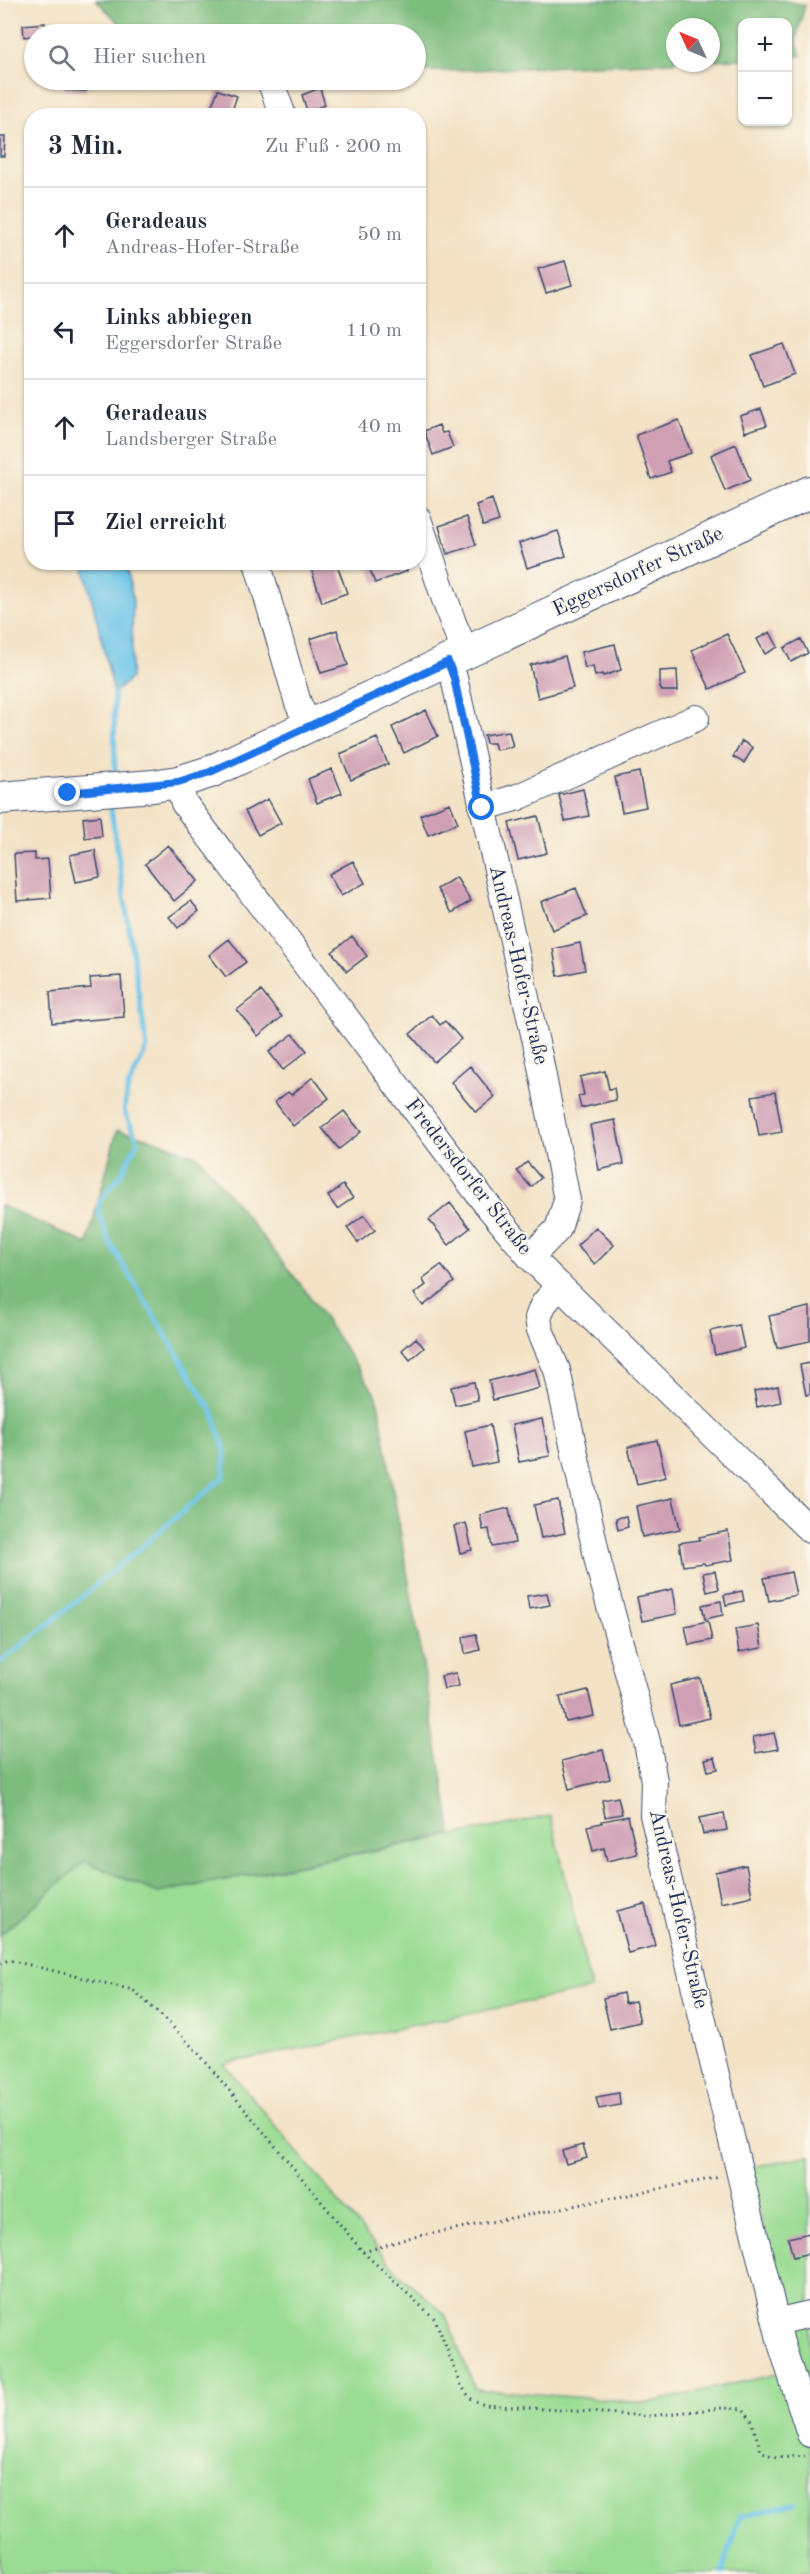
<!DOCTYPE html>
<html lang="de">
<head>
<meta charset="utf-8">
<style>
	body { margin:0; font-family:"Old Standard TT",serif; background:#f2f2f3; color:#1f2937 }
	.controls { position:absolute; right:18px; top:18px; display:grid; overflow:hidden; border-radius:12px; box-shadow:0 2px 4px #0004 }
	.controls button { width:54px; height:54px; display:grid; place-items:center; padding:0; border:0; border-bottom:2px solid #e0e1e3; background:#fff; color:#1f2937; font:30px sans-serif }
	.compass { position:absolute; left:666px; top:18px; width:54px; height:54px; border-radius:50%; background:#fff; box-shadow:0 2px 4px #0004; rotate:314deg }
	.stop { position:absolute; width:18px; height:18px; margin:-14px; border:4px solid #1a73e8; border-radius:50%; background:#fff }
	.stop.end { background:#1a73e8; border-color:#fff; box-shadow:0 2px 6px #0008 }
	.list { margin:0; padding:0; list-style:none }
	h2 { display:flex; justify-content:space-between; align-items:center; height:78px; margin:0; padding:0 24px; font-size:26px }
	h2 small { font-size:20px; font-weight:400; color:#747a83 }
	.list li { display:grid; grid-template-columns:39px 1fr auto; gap:18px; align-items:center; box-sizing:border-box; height:96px; padding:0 24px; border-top:2px solid #e0e1e3 }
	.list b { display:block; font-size:22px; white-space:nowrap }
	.list p { margin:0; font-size:20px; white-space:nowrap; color:#747a83 }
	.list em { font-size:20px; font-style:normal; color:#747a83 }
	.icon { flex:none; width:33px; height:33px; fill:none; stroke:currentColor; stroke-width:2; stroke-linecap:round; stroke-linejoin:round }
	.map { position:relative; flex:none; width:810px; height:2574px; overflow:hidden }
	.search { position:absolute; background:#fff; box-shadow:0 2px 4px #0004; left:24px; top:24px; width:402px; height:66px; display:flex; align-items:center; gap:15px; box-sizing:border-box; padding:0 21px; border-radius:33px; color:#747a83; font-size:22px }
	.panel { position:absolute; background:#fff; box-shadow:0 2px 4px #0004; left:24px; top:108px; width:402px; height:462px; border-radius:24px }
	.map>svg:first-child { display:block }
	.green { fill:#9adc93; stroke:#5a8678; stroke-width:1.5 }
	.forest { fill:#7bbc7d; stroke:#4b766e; stroke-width:1.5 }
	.water { fill:#6bc4e8; stroke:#437aa3; stroke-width:1.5 }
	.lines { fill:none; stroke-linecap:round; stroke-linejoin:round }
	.stream { stroke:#6bc4e8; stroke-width:5 }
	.building { fill:#cf9fb4 }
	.minor-casing { stroke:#3b4a6d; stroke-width:28 }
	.major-casing { stroke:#3b4a6d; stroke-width:34 }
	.path { stroke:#3b4a6d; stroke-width:3; stroke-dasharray:1.5 4.5; stroke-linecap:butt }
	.minor { stroke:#fff; stroke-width:26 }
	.major { stroke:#fff; stroke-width:32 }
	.route { stroke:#1a73e8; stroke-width:8 }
	.labels { text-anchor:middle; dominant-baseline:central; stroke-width:4.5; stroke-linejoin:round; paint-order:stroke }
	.street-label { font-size:21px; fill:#1b2f5e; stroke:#fbf7ec }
</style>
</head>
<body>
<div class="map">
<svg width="810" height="2574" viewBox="0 0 810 2574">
	<rect width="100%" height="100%" fill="#fbf7ec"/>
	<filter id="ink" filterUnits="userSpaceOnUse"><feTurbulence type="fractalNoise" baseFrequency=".0167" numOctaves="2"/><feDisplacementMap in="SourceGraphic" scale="12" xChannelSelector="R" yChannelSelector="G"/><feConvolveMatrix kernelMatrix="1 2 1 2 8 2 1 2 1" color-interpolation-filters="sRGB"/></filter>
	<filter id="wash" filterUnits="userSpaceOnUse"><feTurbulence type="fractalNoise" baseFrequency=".008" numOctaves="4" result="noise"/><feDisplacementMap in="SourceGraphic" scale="24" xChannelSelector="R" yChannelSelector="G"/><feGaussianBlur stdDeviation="1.35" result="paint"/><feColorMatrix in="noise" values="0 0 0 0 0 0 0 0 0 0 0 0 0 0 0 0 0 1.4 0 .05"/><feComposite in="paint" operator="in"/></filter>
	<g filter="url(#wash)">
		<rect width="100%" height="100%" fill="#f3e2c5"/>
		<!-- green -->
		<path class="green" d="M551 1816 591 1989 224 2064 398 2273 445 2314 475 2389 647 2403 800 2369 748 2168 810 2155V2574H0V1935L85 1861 158 1893Z"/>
		<!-- forest -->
		<path class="forest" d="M96 0H782L805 5 796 39 801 56 788 57V22H742V59L711 60V27H675V62L416 72V34H140L129 33Z
			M117 1130 152 1139 199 1157 308 1294 377 1396 452 1834 158 1893 85 1861 0 1935V1205L87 1244Z"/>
		<!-- water -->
		<path class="water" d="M83 562 126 563 133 601 131 678 114 693Z"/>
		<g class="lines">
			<!-- stream -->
			<path class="stream" d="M114 693 115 778
				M0 1662C77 1604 149 1539 224 1477L225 1451 213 1413 110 1243 99 1215V1202L121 1174 138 1141 124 1111 128 1087 147 1048 111 809 112 799
				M722 2574 739 2517 794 2504"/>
		</g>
		<g id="blocks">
			<!-- building -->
			<path class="building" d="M45 23 46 34 24 37 23 25Z
				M66 80H87L86 91 65 90Z
				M320 88 325 105 307 111 302 95Z
				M218 90 237 96 230 116 210 110Z
				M0 137H5L4 156H0Z
				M565 261 572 285 546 293 538 269Z
				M784 344 795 374 763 386 752 355Z
				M761 409 767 425 745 432 740 416Z
				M679 420 691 453 667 461 671 472 651 479 636 435Z
				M439 425 442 433 447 432 453 447 433 455 424 431Z
				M736 444 750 480 725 491 711 455Z
				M492 499 499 521 483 526 476 505Z
				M467 517 476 545 447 554 439 526Z
				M558 531 566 556 527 568 519 543Z
				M309 562H336L347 593 322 602Z
				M367 562H405L407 571 375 583Z
				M337 630 348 665 321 673 310 639Z
				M770 632 778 647 765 654 757 639Z
				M727 634 745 673 710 689 692 650Z
				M801 639 808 653 791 662 784 648Z
				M615 644 621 670 603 676 602 674 595 676 593 666 585 668 581 652Z
				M565 656 573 688 538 698 530 665Z
				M677 670 678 691H662L660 687V671Z
				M426 710 438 736 404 753 392 727Z
				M509 731 513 747 496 750 494 743H486L484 735Z
				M377 738 388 764 351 780 340 754Z
				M742 741 753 748 744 763 733 757Z
				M332 769 342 793 317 803 308 779Z
				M639 772 646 807 622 812 615 777Z
				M583 789 589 816 565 821 559 795Z
				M268 799 281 823 258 835 245 811Z
				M450 803 458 823 428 835 420 815Z
				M100 816 102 836 85 838 83 818Z
				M538 816 547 853 518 860 509 823Z
				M168 845 198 881 174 901 145 864Z
				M95 850 100 877 76 882 70 855Z
				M35 853V860L48 859 51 898 17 901 14 854Z
				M353 861 365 883 341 896 329 874Z
				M456 877 471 901 452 913 437 889Z
				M576 888 587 916 552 930 541 902Z
				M191 901 199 911 178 928 169 917Z
				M352 936 367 956 347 971 332 952Z
				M229 939 246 962 226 977 209 955Z
				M580 943 585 970 558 976 553 949Z
				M121 976 124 1017 52 1023 50 992 91 988 90 978Z
				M261 991 282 1017 258 1036 237 1010Z
				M432 1015 440 1025 445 1021 461 1039 434 1062 410 1034Z
				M293 1034 307 1051 283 1070 269 1052Z
				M470 1066 495 1097 476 1112 451 1082Z
				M605 1071 609 1089 614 1088 616 1100 581 1108 578 1096 584 1095 580 1077Z
				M313 1077 329 1098 293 1126 275 1102 288 1092 291 1095Z
				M775 1092 782 1132 759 1136 752 1096Z
				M344 1111 361 1132 339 1149 322 1128Z
				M615 1120 624 1164 599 1170 590 1125Z
				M527 1162 541 1178 531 1187 517 1171Z
				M343 1185 353 1198 337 1209 328 1196Z
				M450 1203 470 1228 449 1245 429 1220Z
				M364 1215 375 1230 358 1243 347 1228Z
				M596 1227 614 1245 595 1264 577 1246Z
				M441 1265 454 1282 423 1306 414 1294 426 1285 422 1279Z
				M810 1307V1341L777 1348 769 1316Z
				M739 1325 744 1348 715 1355 710 1331Z
				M416 1338 424 1348 410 1360 402 1350Z
				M810 1363V1394L806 1395 800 1365Z
				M535 1369 540 1388 493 1400 489 1381Z
				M474 1382 478 1400 455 1405 451 1387Z
				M778 1386 781 1402 757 1407 754 1391Z
				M542 1419 550 1456 519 1462 512 1425Z
				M490 1425 497 1462 472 1467 465 1431Z
				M657 1440 666 1477 637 1484 628 1447Z
				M673 1498 680 1529 642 1537 636 1506Z
				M558 1500 565 1533 541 1538 534 1505Z
				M509 1508 515 1543 492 1547 489 1529 483 1530 480 1515Z
				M626 1516 628 1527 618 1530 616 1518Z
				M466 1523 472 1550 460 1553 454 1526Z
				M728 1531 733 1560 705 1565 704 1563 683 1566 679 1543 700 1540 699 1537Z
				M715 1571 719 1589 707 1592 703 1573Z
				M791 1572 796 1595 769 1601 764 1578Z
				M673 1589 677 1614 642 1621 637 1597Z
				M742 1591 744 1601 726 1605 724 1595Z
				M547 1593 550 1605 529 1609 527 1596Z
				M721 1601 723 1615 705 1619 702 1605Z
				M708 1621 712 1640 689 1645 685 1626Z
				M758 1625 762 1648 739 1652 735 1629Z
				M476 1634 480 1650 465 1654 463 1637Z
				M456 1673 459 1686 444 1689 441 1676Z
				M700 1678 710 1718 679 1725 670 1685Z
				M588 1690 594 1716 566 1722 560 1697Z
				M774 1733 778 1749 756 1753 753 1737Z
				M603 1750 610 1779 569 1789 562 1761Z
				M715 1757 718 1769 708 1771 705 1759Z
				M618 1797 622 1814 605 1817 602 1800Z
				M724 1813 727 1830 703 1834 699 1818Z
				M628 1816 637 1854 607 1861 604 1848 593 1851 587 1826 602 1823V1821Z
				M746 1865 752 1896 721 1903 715 1872Z
				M645 1904 655 1946 628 1953 617 1911Z
				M623 1993 625 2003 635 2001 640 2022 610 2029 603 1998Z
				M619 2093 620 2105 599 2109 596 2097Z
				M583 2145 587 2158 566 2164 562 2151Z
				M810 2233V2253L793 2257 788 2238Z"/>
		</g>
	</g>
	<g filter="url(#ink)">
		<use href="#blocks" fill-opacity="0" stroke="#3b4a6d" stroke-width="1.5"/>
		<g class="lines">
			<defs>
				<path id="minor" d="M270 80 283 116
					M418 519 453 623 466 653
					M257 562 298 703 309 727
					M448 662 454 678 539 1056 567 1200 558 1229 530 1257
					M178 782 184 803 484 1201 530 1257 810 1530
					M482 808 518 797 696 718
					M559 1285 543 1305 538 1318 540 1330 557 1370 599 1566 647 1742 654 1781 653 1815 781 2343 810 2434
					M776 2322 810 2314"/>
				<path id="major" d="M0 798 153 786 178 782 210 772 810 492"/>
			</defs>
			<!-- minor casing -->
			<use href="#minor" class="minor-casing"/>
			<!-- major casing -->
			<use href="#major" class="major-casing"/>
			<!-- path -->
			<path class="path" d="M0 1963 9 1960 133 1990 164 2018 199 2054 363 2252 435 2319 461 2385 470 2398 484 2405 649 2416 722 2408 743 2409 751 2419 761 2451 776 2458 805 2456
				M363 2252 409 2238 720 2177"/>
			<!-- minor -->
			<use href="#minor" class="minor"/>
			<!-- major -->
			<use href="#major" class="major"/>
		</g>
	</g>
	<g class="lines" filter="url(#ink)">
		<!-- route -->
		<path class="route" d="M68 793 178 782 210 772 448 662 454 678 482 808"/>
	</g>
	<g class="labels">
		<!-- street labels -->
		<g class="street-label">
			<text transform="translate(638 572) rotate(-25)">Eggersdorfer Straße</text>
			<text transform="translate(518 965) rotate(77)">Andreas-Hofer-Straße</text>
			<text transform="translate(468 1177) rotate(52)">Fredersdorfer Straße</text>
			<text transform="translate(678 1909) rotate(77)">Andreas-Hofer-Straße</text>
		</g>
	</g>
</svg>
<div class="controls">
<button>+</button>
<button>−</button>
</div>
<svg class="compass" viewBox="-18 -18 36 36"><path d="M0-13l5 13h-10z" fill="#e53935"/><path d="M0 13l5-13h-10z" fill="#747a83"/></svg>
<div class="stop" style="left:482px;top:808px"></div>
<div class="stop end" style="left:68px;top:793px"></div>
<div class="search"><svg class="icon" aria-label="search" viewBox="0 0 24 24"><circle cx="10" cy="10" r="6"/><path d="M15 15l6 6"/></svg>Hier suchen</div>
<section class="panel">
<h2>3 Min.<small>Zu Fuß · 200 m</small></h2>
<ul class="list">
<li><svg class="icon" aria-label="ahead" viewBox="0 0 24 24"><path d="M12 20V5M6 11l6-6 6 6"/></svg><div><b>Geradeaus</b><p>Andreas-Hofer-Straße</p></div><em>50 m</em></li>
<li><svg class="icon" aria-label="left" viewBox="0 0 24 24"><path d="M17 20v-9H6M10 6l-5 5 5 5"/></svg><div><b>Links abbiegen</b><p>Eggersdorfer Straße</p></div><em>110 m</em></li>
<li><svg class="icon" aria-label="ahead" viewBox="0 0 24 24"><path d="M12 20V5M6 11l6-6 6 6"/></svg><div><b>Geradeaus</b><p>Landsberger Straße</p></div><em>40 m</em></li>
<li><svg class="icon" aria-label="arrive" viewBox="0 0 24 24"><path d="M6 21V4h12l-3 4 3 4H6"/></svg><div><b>Ziel erreicht</b></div></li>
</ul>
</section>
</div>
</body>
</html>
